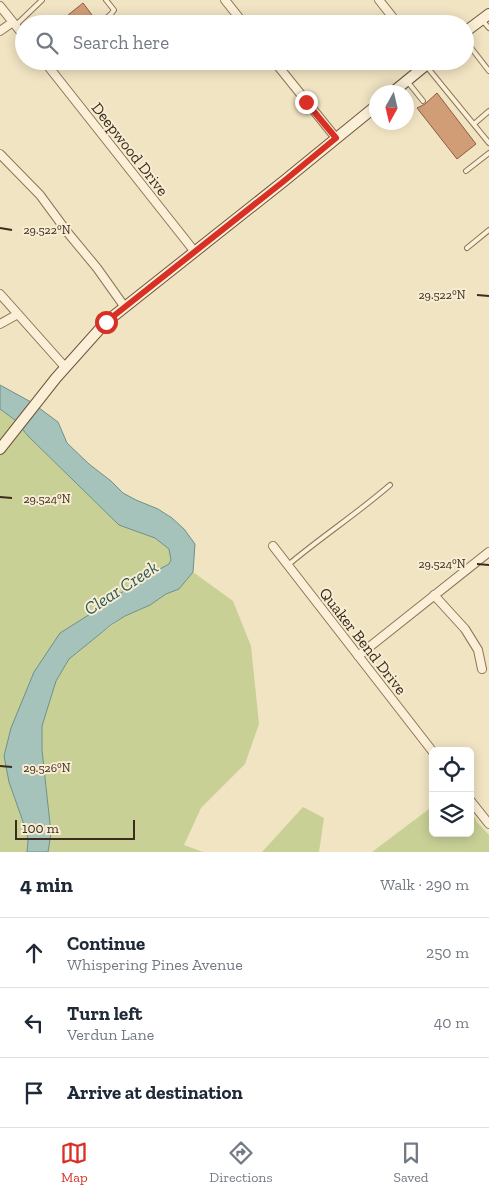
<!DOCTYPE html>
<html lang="en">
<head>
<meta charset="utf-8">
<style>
	body { margin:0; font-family:"Zilla Slab",serif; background:#f6f6f7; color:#1f2937 }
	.controls { position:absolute; right:15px; bottom:15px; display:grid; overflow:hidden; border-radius:8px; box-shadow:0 2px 12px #0003 }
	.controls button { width:45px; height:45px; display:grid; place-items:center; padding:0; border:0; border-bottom:1px solid #e0e1e3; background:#fff; color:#1f2937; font:25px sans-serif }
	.compass { position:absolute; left:369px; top:85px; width:45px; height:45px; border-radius:50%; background:#fff; box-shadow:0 2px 12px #0003; rotate:188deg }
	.scale { position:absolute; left:15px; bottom:12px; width:120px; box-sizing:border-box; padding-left:5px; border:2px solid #3b2c1e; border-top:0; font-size:14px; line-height:18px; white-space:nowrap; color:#3b2c1e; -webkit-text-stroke:4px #f8edd3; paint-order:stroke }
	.stop { position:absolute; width:15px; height:15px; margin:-11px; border:4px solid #d93025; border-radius:50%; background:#fff }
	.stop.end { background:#d93025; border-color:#fff; box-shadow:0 1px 5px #0008 }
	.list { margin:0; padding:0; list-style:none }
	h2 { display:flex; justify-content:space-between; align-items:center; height:65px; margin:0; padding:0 20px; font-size:21px }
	h2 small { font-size:16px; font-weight:400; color:#747a83 }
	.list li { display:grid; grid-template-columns:32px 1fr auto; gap:15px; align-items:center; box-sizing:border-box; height:70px; padding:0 20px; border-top:1px solid #e0e1e3 }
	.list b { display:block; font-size:19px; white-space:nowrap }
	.list p { margin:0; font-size:16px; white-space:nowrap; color:#747a83 }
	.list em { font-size:16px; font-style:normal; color:#747a83 }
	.icon { flex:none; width:28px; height:28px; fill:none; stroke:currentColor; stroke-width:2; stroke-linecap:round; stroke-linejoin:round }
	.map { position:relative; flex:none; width:489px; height:852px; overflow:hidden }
	.search { position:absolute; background:#fff; box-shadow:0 2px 12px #0003; left:15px; right:15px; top:15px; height:55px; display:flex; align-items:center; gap:12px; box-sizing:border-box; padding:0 18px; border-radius:28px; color:#747a83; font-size:19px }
	.sheet { height:275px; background:#fff }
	nav { display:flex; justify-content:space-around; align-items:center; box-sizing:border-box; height:70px; border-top:1px solid #e0e1e3; background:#fff; font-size:14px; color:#747a83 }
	nav a { display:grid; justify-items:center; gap:2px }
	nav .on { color:#d93025 }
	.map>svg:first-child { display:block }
	.green { fill:#c8d096 }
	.water { fill:#a6c3bb; stroke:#6c9289 }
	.building { fill:#d19d77; stroke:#8d5d3d }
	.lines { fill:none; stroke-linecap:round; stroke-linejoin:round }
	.lane-casing { stroke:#8c7559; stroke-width:6 }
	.street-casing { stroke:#8c7559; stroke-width:10 }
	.secondary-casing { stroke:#6e563c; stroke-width:12 }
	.lane { stroke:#fbf0d7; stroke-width:4 }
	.street { stroke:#fbf0d7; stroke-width:8 }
	.secondary { stroke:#fbf0d7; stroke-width:10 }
	.route { stroke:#d93025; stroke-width:6 }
	.ticks { fill:none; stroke:#3b2c1e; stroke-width:2 }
	.labels { text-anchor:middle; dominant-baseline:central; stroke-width:4; stroke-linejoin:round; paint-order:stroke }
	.street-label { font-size:16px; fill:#3b2c1e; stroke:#f8edd3 }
	.water-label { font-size:18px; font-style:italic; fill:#2c5c59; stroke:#f8edd3 }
	.ticks-label { font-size:12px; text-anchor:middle; fill:#3b2c1e; stroke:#f8edd3; stroke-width:4; stroke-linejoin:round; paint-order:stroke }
</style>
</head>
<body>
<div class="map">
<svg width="489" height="852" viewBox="0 0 489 852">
	<rect width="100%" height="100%" fill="#f1e4c3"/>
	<!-- green -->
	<path class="green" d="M0 409 15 420 28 436 119 525 155 538 169 549 172 560 169 564 138 581 95 611 60 633 9 782 27 833 28 842 27 852H0Z
		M193 572 233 601 251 646 259 724 245 764 201 808 184 845 203 852H48L51 833 42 750V726L56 681 69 659 91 641 125 616 150 605 166 594 179 589Z
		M433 806V833H470V809L477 822 489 835V852H372Z
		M303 807 324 818 319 852H262Z"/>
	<!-- water -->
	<path class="water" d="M0 385 31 402 58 422 67 443 89 464 111 481 123 493 136 500 158 509 172 518 184 529 195 544 193 572 179 589 166 594 150 605 125 616 111 625 69 659 56 681 42 726V750L51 833 48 852H27L28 842 27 833 9 782 4 756 11 728 34 672 60 633 95 611 138 581 169 564 171 560 169 549 155 538 119 525 28 436 15 420 0 409Z"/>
	<!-- building -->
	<path class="building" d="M83 3 92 15 81 24H57Z
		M437 93 476 144 457 159 417 108 425 104Z"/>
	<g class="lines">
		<defs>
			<path id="lane" d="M482 20 489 28
				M28 24 33 21 35 24
				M100 24 111 14 114 10 106 0
				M16 25 42 0
				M465 40 489 71
				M427 67 489 143
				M49 68 56 61
				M407 81 423 101
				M474 124 489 111
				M466 171 489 153
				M467 248 489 230
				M288 565C321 537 358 513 390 485"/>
			<path id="street" d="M225 0 244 24
				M379 0 398 24
				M0 6 24 36
				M0 31 13 22
				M44 61 195 252
				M274 61 336 138
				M0 154 40 195 68 233 97 268 124 306
				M0 294 65 367
				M0 324 18 314
				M273 546 433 752
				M434 595 465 629 478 650 482 669
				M358 656 489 552
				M470 800 489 824"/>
			<path id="secondary" d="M465 32 489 14
				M393 92 431 61
				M0 449 56 378 106 322 284 181 376 106"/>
		</defs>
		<!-- lane casing -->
		<use href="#lane" class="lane-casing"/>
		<!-- street casing -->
		<use href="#street" class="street-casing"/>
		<!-- secondary casing -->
		<use href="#secondary" class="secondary-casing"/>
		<!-- lane -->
		<use href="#lane" class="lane"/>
		<!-- street -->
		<use href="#street" class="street"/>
		<!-- secondary -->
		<use href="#secondary" class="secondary"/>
	</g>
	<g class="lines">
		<!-- route -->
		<path class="route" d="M106 322 284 181 336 138 306 102"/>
	</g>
	<!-- ticks -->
	<path class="ticks" d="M0 228 12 230M477 295 489 296M0 497 12 498M477 564 489 565M0 766 12 767"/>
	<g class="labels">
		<!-- street labels -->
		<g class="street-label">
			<text transform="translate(130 149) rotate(52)">Deepwood Drive</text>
			<text transform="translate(363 641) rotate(52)">Quaker Bend Drive</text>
		</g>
		<!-- water labels -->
		<g class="water-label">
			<text transform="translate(121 588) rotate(-33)">Clear Creek</text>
		</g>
	</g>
	<g class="ticks-label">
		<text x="47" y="234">29.522°N</text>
		<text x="442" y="299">29.522°N</text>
		<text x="47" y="503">29.524°N</text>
		<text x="442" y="568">29.524°N</text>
		<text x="47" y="772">29.526°N</text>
	</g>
</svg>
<div class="controls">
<button><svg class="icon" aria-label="locate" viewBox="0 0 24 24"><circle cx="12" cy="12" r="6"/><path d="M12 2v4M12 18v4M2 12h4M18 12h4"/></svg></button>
<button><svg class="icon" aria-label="layers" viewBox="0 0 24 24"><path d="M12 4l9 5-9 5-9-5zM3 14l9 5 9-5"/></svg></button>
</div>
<svg class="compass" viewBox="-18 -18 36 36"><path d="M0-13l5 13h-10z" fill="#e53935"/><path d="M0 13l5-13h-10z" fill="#747a83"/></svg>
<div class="scale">100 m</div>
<div class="stop" style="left:106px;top:322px"></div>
<div class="stop end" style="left:306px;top:102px"></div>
<div class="search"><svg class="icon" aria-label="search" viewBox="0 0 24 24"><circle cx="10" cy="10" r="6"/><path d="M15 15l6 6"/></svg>Search here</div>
</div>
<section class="sheet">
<h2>4 min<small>Walk · 290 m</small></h2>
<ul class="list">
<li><svg class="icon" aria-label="ahead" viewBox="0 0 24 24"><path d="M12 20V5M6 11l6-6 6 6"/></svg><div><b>Continue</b><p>Whispering Pines Avenue</p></div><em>250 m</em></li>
<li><svg class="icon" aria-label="left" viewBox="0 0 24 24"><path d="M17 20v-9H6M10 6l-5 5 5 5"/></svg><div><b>Turn left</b><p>Verdun Lane</p></div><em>40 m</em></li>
<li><svg class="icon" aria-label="arrive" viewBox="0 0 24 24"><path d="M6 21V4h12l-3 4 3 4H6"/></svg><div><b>Arrive at destination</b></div></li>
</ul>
</section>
<nav>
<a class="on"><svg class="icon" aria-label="map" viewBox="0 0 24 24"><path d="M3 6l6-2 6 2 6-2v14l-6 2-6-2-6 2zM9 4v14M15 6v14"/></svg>Map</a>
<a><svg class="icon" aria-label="directions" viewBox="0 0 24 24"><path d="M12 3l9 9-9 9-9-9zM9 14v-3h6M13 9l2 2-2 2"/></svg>Directions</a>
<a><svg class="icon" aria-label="saved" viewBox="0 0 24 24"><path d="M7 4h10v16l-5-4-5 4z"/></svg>Saved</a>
</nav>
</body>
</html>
